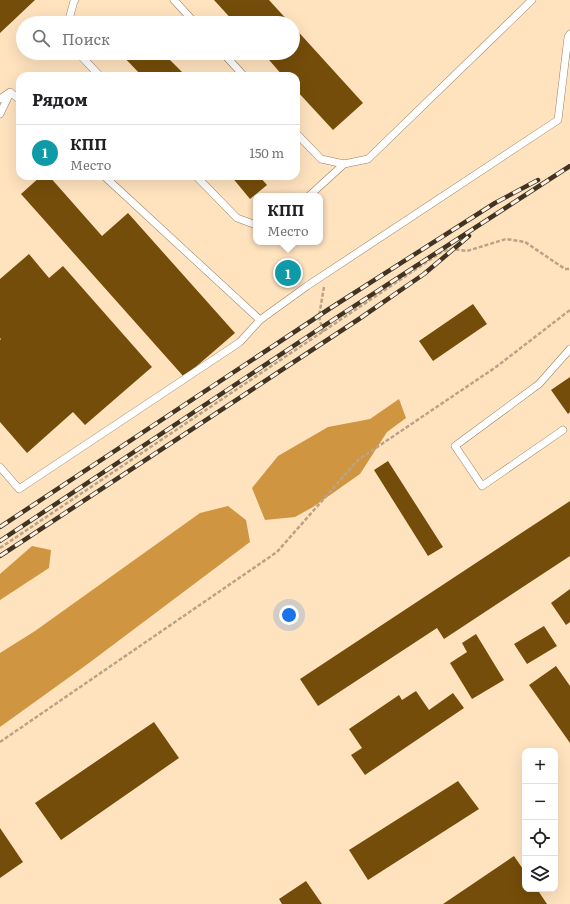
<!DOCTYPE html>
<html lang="ru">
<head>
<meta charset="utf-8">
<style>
	body { margin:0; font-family:Literata,serif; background:#f6f6f6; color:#202124 }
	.controls { position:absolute; right:12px; bottom:12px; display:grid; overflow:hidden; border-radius:8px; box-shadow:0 4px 16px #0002 }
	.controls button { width:36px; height:36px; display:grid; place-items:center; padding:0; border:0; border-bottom:1px solid #e0e0e0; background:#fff; color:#202124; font:20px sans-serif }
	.you { position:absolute; left:289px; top:615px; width:14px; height:14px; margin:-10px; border:3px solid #fff; border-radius:50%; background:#1a73e8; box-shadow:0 0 0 6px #1a73e833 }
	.badge { display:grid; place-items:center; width:26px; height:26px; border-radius:50%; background:#d93025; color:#fff; font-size:13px; font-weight:700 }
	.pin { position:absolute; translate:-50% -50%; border:2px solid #fff; box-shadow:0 1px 4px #0006 }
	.popup { position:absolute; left:253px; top:193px; width:70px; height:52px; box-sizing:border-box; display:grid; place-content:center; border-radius:8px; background:#fff; filter:drop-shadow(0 1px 3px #0005); font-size:13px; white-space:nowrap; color:#757577 }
	.popup b { font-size:15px; color:#202124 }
	.popup::after { content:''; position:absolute; left:50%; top:100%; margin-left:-8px; border:8px solid transparent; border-top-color:#fff }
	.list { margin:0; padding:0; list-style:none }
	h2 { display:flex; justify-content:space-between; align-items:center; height:52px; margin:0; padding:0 16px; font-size:17px }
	h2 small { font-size:13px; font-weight:400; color:#757577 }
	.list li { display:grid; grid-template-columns:26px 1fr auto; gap:12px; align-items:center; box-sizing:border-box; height:56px; padding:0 16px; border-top:1px solid #e0e0e0 }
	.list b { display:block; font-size:15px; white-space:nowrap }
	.list p { margin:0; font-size:13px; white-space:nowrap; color:#757577 }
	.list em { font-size:13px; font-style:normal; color:#757577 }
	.icon { flex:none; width:22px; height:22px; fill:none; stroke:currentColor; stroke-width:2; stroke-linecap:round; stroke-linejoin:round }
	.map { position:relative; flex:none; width:570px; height:904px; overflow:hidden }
	.search { position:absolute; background:#fff; box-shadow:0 4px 16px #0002; left:16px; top:16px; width:284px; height:44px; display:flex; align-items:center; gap:10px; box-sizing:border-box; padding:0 14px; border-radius:22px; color:#757577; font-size:15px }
	.panel { position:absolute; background:#fff; box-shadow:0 4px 16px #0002; left:16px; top:72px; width:284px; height:108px; border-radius:12px }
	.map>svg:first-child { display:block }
	.forest { fill:#d09540 }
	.building { fill:#754d0a }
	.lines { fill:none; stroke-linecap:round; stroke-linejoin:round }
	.lane-casing { stroke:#987f5f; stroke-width:8 }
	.path { stroke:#baa386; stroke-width:2.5; stroke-dasharray:4 2; stroke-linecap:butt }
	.lane { stroke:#fff; stroke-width:7 }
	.rail-casing { stroke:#413423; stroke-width:4.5 }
	.rail { stroke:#fef3e5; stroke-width:3; stroke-dasharray:9; stroke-linecap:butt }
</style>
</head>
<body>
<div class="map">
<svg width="570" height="904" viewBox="0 0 570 904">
	<rect width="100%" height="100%" fill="#ffe3bf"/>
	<!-- forest -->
	<path class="forest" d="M399 399 406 418 387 432 360 474 313 507 295 517 265 520 252 488 278 456 328 427 370 419Z
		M228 506 246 520 250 542 89 663 0 727V653L35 631 200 513Z
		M32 546 51 550 49 568 0 600V574Z"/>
	<!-- building -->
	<path class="building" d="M0 0H35L0 33Z
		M214 0H269L290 23H235Z
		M293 26 363 103 333 130 296 90V76H283L263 53H293Z
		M120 53H163L183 73 181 76H142Z
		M41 176H49L102 236 128 213 235 333 184 377 21 194Z
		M231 176H259L267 185 250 199Z
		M29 254 49 278 63 266 152 367 85 425 73 412 27 453 0 422V340L1 339 0 338V279Z
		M289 261 301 276 287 286 275 269Z
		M473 304 487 324 433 361 419 341Z
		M570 377V412L568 414 551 390Z
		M388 461 443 547 428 556 374 470Z
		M570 501V556L444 639 437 628 318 706 300 679Z
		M570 589V622L566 625 551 603Z
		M544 626 557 646 527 664 514 644Z
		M476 634 504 680 472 699 450 663 467 652 462 643Z
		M556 666 570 686V743L529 685Z
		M416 691 429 710 453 693 464 708 365 775 351 755 362 748 349 729 399 695 402 700Z
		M154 722 179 758 61 840 35 803Z
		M458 781 479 809 368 880 349 850Z
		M0 828 23 862 0 878Z
		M514 856 525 872V889H537L547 904H443Z
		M306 881 322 904H282L279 899Z"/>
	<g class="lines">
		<defs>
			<path id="lane" d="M174 0 195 23
				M68 23 74 1 75 0
				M78 53 100 76
				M223 53 244 76
				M0 99 10 92 20 100
				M0 114 10 93
				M296 133 321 159 344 164 368 159 532 0
				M104 176 260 320 307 286 558 120 568 37 570 34
				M196 176 237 218 256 225
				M309 196 344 164
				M563 430 482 486 455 446 539 384 570 349
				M0 467 19 489 240 342 260 320"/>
		</defs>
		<!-- lane casing -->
		<use href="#lane" class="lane-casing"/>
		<!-- path -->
		<path class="path" d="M323 332 319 316 324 287
			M0 548 443 251 453 249 467 251 506 239 525 242 565 269H570
			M0 742 277 552 358 460 496 367 570 310"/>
		<!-- lane -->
		<use href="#lane" class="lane"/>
		<defs>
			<path id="rail" d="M0 527 329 309 495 203 538 180
				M0 541 322 327 570 166
				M0 556 359 319 424 274 469 236"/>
		</defs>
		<!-- rail casing -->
		<use href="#rail" class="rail-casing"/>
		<!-- rail -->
		<use href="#rail" class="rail"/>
	</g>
</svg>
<div class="controls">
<button>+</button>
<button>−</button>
<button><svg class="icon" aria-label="locate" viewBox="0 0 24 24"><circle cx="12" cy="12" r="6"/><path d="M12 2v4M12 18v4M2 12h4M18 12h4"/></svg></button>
<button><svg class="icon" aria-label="layers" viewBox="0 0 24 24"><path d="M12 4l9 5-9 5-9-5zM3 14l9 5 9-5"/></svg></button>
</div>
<div class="you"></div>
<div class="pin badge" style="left:288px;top:273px;background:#0f9aa8">1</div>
<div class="popup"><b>КПП</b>Место</div>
<div class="search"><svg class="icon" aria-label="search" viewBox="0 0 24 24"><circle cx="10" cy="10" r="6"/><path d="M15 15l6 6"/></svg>Поиск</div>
<section class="panel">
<h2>Рядом<small></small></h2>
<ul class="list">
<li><span class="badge" style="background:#0f9aa8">1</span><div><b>КПП</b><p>Место</p></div><em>150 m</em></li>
</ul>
</section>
</div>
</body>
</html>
